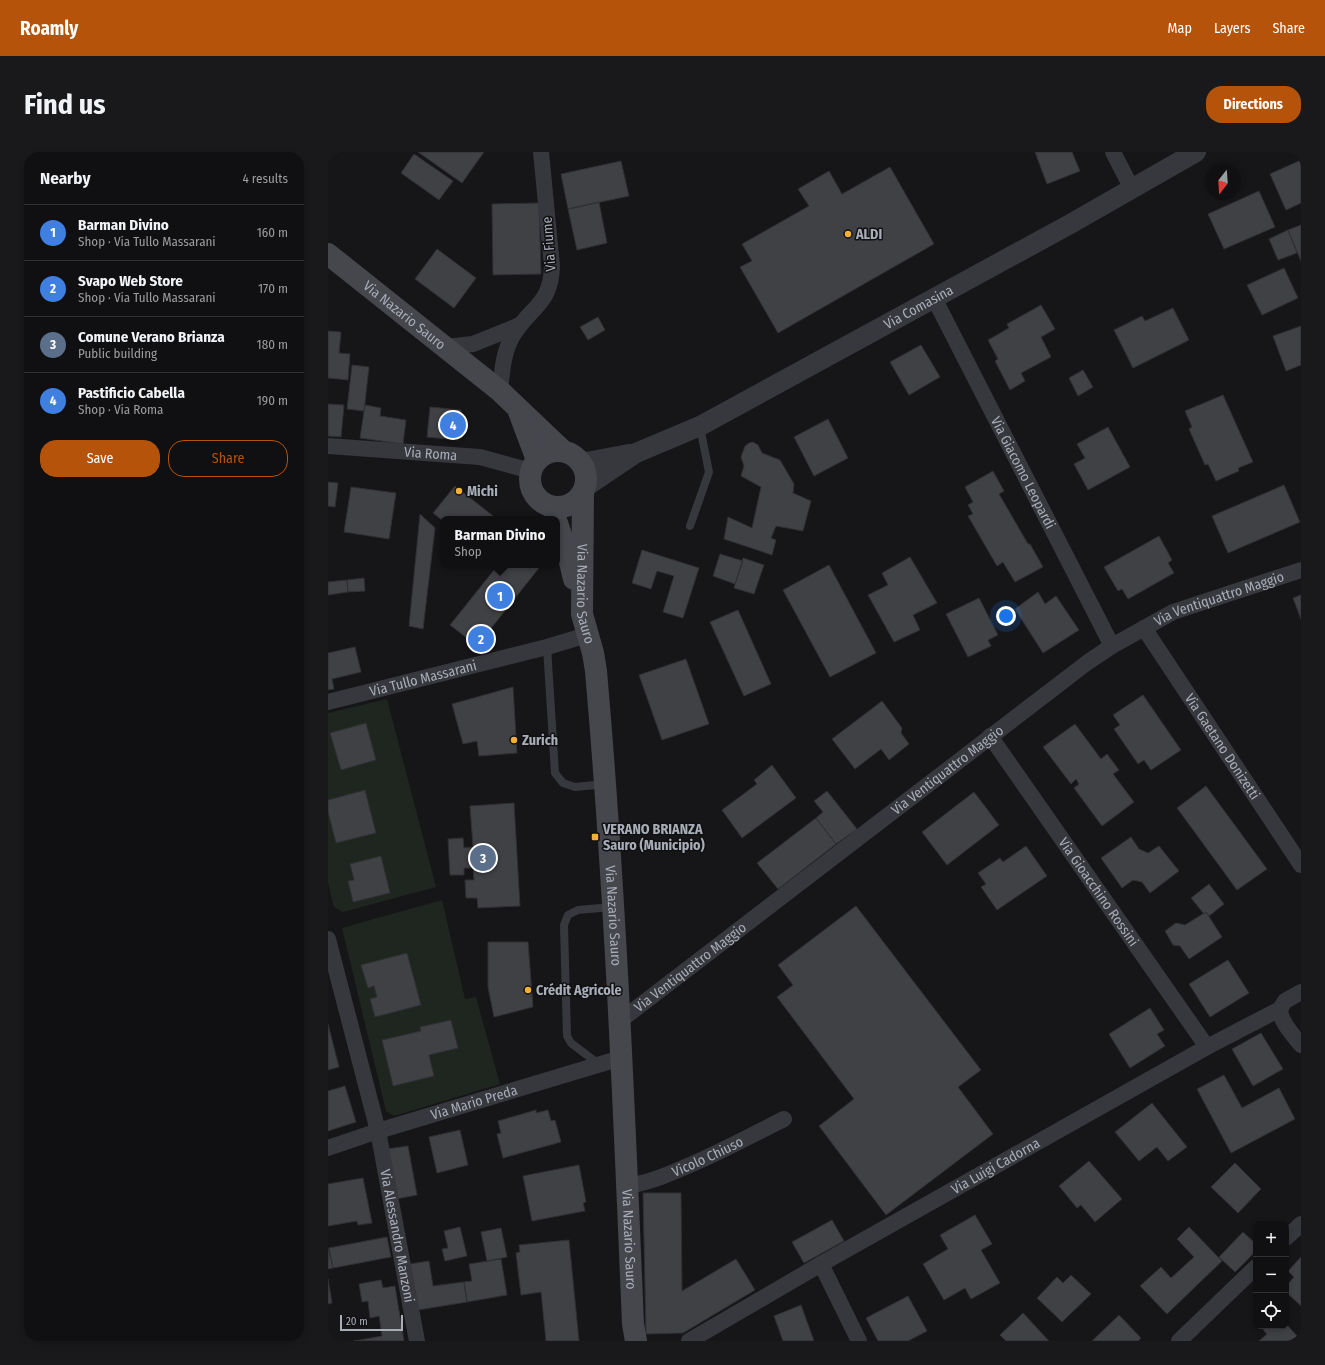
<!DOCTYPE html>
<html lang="en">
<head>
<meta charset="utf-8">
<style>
	body { margin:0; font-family:"Fira Sans Condensed",sans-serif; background:#19191b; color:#f1f3f6 }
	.controls { position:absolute; right:12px; bottom:12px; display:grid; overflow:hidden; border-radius:8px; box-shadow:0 2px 6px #0003 }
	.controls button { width:36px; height:36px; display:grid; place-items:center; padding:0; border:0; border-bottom:1px solid #303032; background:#101012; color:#f1f3f6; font:20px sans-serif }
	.compass { position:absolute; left:877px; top:12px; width:36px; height:36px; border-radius:50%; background:#101012; box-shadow:0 2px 6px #0003; rotate:197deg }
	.scale { position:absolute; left:12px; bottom:10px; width:63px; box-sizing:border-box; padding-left:4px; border:2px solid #a8adb8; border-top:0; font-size:11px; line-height:14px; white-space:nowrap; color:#a8adb8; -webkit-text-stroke:3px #111113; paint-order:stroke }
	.you { position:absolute; left:678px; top:464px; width:14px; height:14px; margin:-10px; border:3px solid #fff; border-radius:50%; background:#1a73e8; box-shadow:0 0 0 6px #1a73e833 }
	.badge { display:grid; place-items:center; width:26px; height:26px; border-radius:50%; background:#b45309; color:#fff; font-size:13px; font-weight:700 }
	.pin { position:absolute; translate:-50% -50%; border:2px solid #fff; box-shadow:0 1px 4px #0006 }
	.popup { position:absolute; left:112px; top:364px; width:120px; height:52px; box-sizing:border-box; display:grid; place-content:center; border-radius:8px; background:#101012; filter:drop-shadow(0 1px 3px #0005); font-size:13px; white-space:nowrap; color:#9c9d9f }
	.popup b { font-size:15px; color:#f1f3f6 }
	.popup::after { content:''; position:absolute; left:50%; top:100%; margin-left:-8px; border:8px solid transparent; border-top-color:#101012 }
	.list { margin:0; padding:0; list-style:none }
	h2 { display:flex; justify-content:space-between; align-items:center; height:52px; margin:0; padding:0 16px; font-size:17px }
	h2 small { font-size:13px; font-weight:400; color:#9c9d9f }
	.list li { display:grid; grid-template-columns:26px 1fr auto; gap:12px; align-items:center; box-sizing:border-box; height:56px; padding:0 16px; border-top:1px solid #303032 }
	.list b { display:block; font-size:15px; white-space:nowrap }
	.list p { margin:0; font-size:13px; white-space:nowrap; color:#9c9d9f }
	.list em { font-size:13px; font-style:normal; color:#9c9d9f }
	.actions { display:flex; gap:8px; padding:12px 16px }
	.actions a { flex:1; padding:9px 0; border:1px solid #b45309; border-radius:16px; text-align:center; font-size:14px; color:#b45309 }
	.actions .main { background:#b45309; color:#fff }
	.icon { flex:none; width:22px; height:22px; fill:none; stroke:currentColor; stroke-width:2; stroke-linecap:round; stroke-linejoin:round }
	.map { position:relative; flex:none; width:973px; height:1189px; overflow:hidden; border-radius:16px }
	header { display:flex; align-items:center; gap:24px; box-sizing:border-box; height:56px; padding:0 20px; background:#b45309; color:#fff }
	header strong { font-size:19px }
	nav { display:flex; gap:22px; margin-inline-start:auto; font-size:14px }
	.intro { display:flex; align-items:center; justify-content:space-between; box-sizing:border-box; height:96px; padding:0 24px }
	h1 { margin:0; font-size:28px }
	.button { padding:10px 18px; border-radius:16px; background:#b45309; color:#fff; font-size:14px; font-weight:700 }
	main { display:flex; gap:24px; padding:0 24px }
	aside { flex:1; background:#101012; border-radius:16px; box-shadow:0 2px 6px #0003 }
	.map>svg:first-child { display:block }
	.green { fill:#1e261f }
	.building { fill:#404145; stroke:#303034 }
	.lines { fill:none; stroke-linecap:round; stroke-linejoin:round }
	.service { stroke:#37383d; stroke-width:8 }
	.minor { stroke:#37383d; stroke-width:16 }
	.tertiary { stroke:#37383d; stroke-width:20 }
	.secondary { stroke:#45474d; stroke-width:22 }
	.poi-dot { fill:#f2b134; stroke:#111113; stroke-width:1.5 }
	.labels { text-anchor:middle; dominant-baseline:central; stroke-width:3; stroke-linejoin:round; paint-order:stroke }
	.poi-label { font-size:14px; font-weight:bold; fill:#a8adb8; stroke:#111113; text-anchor:start }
	.street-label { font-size:14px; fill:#a8adb8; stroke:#111113 }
</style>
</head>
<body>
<header>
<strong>Roamly</strong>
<nav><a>Map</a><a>Layers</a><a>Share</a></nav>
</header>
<div class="intro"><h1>Find us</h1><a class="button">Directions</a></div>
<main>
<aside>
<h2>Nearby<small>4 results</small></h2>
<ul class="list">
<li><span class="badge" style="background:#3f7fe0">1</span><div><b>Barman Divino</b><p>Shop · Via Tullo Massarani</p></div><em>160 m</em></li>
<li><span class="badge" style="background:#3f7fe0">2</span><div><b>Svapo Web Store</b><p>Shop · Via Tullo Massarani</p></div><em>170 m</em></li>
<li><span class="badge" style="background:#5c6f8a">3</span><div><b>Comune Verano Brianza</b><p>Public building</p></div><em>180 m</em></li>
<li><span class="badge" style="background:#3f7fe0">4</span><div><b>Pastificio Cabella</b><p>Shop · Via Roma</p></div><em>190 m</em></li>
</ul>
<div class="actions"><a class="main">Save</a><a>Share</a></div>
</aside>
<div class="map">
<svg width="973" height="1189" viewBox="0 0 973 1189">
	<rect width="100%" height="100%" fill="#161618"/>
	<!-- green -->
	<path class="green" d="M59 547 108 735 15 760 6 755 0 731V561Z
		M114 748 137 847 148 845 172 932 66 964 58 959 14 776Z"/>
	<!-- building -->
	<path class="building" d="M90 0H156L134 31Z
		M707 0H744L752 19 719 32Z
		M86 2 125 29 111 48 73 21Z
		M973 8V51L958 58 942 22Z
		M293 9 301 44 240 57 233 22Z
		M562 15 606 92 450 181 412 115 424 109 414 92 481 54 470 37 501 19 514 42Z
		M931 39 947 75 896 97 880 62Z
		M271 50 279 91 249 98 240 57Z
		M211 51 213 122 165 123 164 52Z
		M973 73V109L960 78Z
		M960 78 969 101 950 108 941 87Z
		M109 97 148 126 126 156 87 127Z
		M956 116 970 146 934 163 919 133Z
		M713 153 727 177 713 185 723 205 693 221 697 229 682 238 667 209 670 207 660 188 681 176 679 172Z
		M845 156 861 188 805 216 786 178 814 164 817 169Z
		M270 165 277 178 260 188 252 175Z
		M973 174V213L958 219 945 184Z
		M0 179 13 180 11 201 22 202 20 228 0 226Z
		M593 193 612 225 581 243 562 210Z
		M24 213 41 215 36 259 19 257Z
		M755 218 765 235 750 244 741 226Z
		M895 243 925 310 910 316 911 319 888 329 880 312 877 313 861 277 864 275 857 259Z
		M0 252 16 253 13 285 0 284Z
		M37 253 53 256 52 264 78 268 75 292 32 286Z
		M102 255 133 258 130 288 99 285Z
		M500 267 520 306 486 324 466 285Z
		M780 275 802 315 760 338 746 312 757 306 749 292Z
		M425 290 430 293 434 301 452 308 466 332 465 341 483 349 475 379 448 374 443 386 448 388 444 403 396 387 400 365 424 376 433 335 413 324 416 314 413 305 417 294 421 291Z
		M665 319 676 339 671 342 700 392H702L715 415 687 430 675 410 669 414 640 364 645 362 640 353 645 350 637 335Z
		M0 330 10 331 7 355 0 354Z
		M956 333 972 370 900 401 884 364Z
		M127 334 169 367H115V369L105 361Z
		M23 335 68 341 61 387 16 380Z
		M92 362 107 376 95 477 81 474Z
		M831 384 844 408 840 411 846 421 800 447 794 437 790 439 776 415Z
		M314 398 371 416 355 466 335 460 346 424 329 419 323 437 304 431Z
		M392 402 415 409 407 432 385 424Z
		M582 405 609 451 585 463 592 478 566 490 540 443 560 433 554 421Z
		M415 406 436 413 426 442 406 436Z
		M170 413H211V416L149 494 122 473Z
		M501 413 548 501 502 525 455 438Z
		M36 426 37 439 20 440 19 428Z
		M19 428 20 440 0 443V430Z
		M710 440 717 452 728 444 751 478 715 501 687 457Z
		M973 443V467L965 446Z
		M651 446 670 483 660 488 663 494 640 505 618 462Z
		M410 458 443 532 416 544 382 470Z
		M27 495 33 520 4 527 6 537 0 538V501Z
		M358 507 381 572 334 588 311 523Z
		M185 535 189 601 151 604 149 589 135 592 124 552Z
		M815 543 853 598 823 618 816 608 810 612 786 577 792 573 785 563Z
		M554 549 574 576 573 581 581 592 561 608 553 597 527 617 504 587Z
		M38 571 48 608 13 618 2 581Z
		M747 572 773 607 779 602 791 618 785 622 806 650 774 674 746 636 751 632 748 627 743 632 715 595Z
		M444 613 468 646 414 686 394 658 429 632 426 628Z
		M878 634 939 717 909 738 849 656Z
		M37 638 48 681 8 691 0 660V648Z
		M499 639 529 677 508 692 488 666 495 660 486 649Z
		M646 640 671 673 619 713 594 680Z
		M186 651 192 754 150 756 149 746H138L137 728H146L145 716H136V723H122L120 687 135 686 136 696 145 695 142 654Z
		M488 666 508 692 450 737 429 711Z
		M803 685 811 697 820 701 831 694 851 719 822 741 814 730 805 728 794 736 773 706Z
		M698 694 719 724 669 758 653 735 658 732 650 721 672 706 675 710Z
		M53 704 62 741 25 750 20 729 26 728 22 712Z
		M881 732 896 752 881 764 878 760 876 762 863 746Z
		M528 754 653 918 630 935 665 982 558 1063 491 974 526 947 449 845 465 833 450 813Z
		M878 760 894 785 861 807 852 794 845 793 837 779 848 771 857 773Z
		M160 790H200L205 855 166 865 160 835Z
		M79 801 93 853 47 865 42 847 49 845 46 834 40 836 33 813Z
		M900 808 921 841 882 865 861 832Z
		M822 856 836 878 829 882 837 894 802 916 781 882Z
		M123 868 130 896 101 903 106 924 65 934 54 888 93 879 92 875Z
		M0 872 11 915 0 918Z
		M933 881 955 917 925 934 904 897Z
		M896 923 914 956 951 936 967 967 903 1001 869 937Z
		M17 934 28 970 0 979V939Z
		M824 951 859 995 840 1009 829 995 811 1009 787 980Z
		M208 958V961L220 958 223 969 227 968 233 990 175 1006 169 982 173 981 170 969Z
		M132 978 140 1013 109 1021 101 985Z
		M80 994 89 1043 68 1047 59 997Z
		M761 1009 794 1047 767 1070 753 1053 749 1056 731 1034Z
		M907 1011 933 1037 910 1061 883 1035Z
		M251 1013 258 1050 255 1051 257 1059 204 1069 195 1024Z
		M35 1026 44 1071 30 1073 29 1069 0 1074V1032Z
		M315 1041H353L354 1139 408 1107 427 1138 355 1181 318 1182Z
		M647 1063 664 1092 653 1098 672 1131 643 1147 637 1136 616 1148 595 1112 620 1097 612 1083Z
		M504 1068 516 1089 476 1111 464 1090Z
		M132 1075 139 1104 117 1109 114 1097 120 1096 116 1079Z
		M861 1075 894 1109 839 1162 812 1134 833 1115 843 1126 866 1105 849 1087Z
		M173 1076 179 1105 159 1109 153 1080Z
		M915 1080 928 1092V1099L907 1120 891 1105Z
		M59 1085 63 1105 5 1116 1 1096Z
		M241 1088 251 1189H218L213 1140 193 1143 188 1101 192 1100 191 1093Z
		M0 1096 5 1116 0 1117Z
		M973 1105V1154L958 1140V1134L966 1125 960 1119Z
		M173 1107 179 1143 139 1150 136 1130 144 1129 141 1112Z
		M101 1109 105 1134 136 1130 139 1150 90 1158 82 1112Z
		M743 1123 763 1142 734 1170 709 1146 729 1125 735 1131Z
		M0 1127 4 1151 0 1152Z
		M53 1128 55 1136 67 1134 76 1189H26L54 1184 51 1164 42 1166 40 1149 34 1150 31 1132Z
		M580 1144 599 1179 580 1189H550L538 1166Z
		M473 1153 486 1189H455L446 1164Z
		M695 1161 721 1189H678L672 1183Z
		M791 1163 813 1186 810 1189H764Z
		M958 1172 970 1185 966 1189H931L939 1182 935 1178 938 1174H958Z"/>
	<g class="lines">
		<!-- service -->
		<path class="service" d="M362 374 381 320 372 275
			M219 495 227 621 235 631 247 635 277 632
			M272 913 243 891 239 884 236 773 240 763 250 758 284 755"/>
		<!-- minor -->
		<g class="minor">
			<path d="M785 0 804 37"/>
			<path id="s1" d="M606 146 784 494"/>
			<path d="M118 195 145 192 192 173"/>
			<path d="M172 239C174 221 175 201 184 185 201 155 223 154 224 114L213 0"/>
			<path id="s2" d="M0 294 152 305 203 319"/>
			<path id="s3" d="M816 476 973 713"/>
			<path id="s4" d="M0 550 219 495 259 483"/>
			<path id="s5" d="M662 584 879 895"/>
			<path id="s6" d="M0 787 50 979 89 1189"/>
			<path d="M952 857C952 870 966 884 973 893"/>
			<path id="s7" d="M293 868 760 510 784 494 845 460 973 418"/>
			<path id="s8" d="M0 996 50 979 293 906"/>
			<path id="s9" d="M299 1034C325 1030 348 1019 371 1009 400 996 428 981 456 967"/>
			<path d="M958 1086 973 1072"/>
			<path d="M493 1112 531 1189"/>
			<path id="s10" d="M361 1189 493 1112 879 895 952 857 957 849 973 840"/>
			<path d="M851 1189 928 1115"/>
		</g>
		<!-- tertiary -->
		<g class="tertiary">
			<path d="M253 311 301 302"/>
			<path id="s11" d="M256 336 308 301 372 274 744 71 868 0"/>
		</g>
		<!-- secondary -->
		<g class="secondary">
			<path id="s12" d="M0 102 172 239 235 299"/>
			<path d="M191 260 209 308"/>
			<circle cx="230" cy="327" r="28"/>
			<path id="s13" d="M255 340 254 462 265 501 268 519C287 736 296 954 305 1172L308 1189"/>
			<path d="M229 371 241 406 246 427"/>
		</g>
	</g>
	<!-- markers -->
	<g class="poi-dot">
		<circle cx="520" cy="82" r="4"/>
		<circle cx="131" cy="339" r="4"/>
		<circle cx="186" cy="588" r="4"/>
		<rect x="263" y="681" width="8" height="8" rx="2"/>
		<circle cx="200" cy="838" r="4"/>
	</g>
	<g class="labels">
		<!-- poi labels -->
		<g class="poi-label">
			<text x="528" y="82">ALDI</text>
			<text x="139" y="339">Michi</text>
			<text x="194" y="588">Zurich</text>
			<text x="275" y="677">VERANO BRIANZA<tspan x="275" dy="16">Sauro (Municipio)</tspan></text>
			<text x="208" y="838">Crédit Agricole</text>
		</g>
		<!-- street labels -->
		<g class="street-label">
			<text transform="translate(221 92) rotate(-94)">Via Fiume</text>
			<text stroke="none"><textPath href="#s11" startOffset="381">Via Comasina</textPath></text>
			<text stroke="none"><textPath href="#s12" startOffset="98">Via Nazario Sauro</textPath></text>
			<text stroke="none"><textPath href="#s2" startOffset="103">Via Roma</textPath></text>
			<text stroke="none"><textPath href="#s1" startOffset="196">Via Giacomo Leopardi</textPath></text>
			<text stroke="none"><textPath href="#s13" startOffset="102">Via Nazario Sauro</textPath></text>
			<text stroke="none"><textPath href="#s7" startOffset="735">Via Ventiquattro Maggio</textPath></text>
			<text stroke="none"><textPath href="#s4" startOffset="98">Via Tullo Massarani</textPath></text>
			<text stroke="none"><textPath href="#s3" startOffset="142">Via Gaetano Donizetti</textPath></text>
			<text stroke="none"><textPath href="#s7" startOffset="411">Via Ventiquattro Maggio</textPath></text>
			<text stroke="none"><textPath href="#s5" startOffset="190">Via Gioacchino Rossini</textPath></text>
			<text stroke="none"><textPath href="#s13" startOffset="426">Via Nazario Sauro</textPath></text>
			<text stroke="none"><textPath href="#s7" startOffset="87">Via Ventiquattro Maggio</textPath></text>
			<text stroke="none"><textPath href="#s8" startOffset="153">Via Mario Preda</textPath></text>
			<text stroke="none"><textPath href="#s9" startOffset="86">Vicolo Chiuso</textPath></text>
			<text stroke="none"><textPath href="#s10" startOffset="353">Via Luigi Cadorna</textPath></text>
			<text stroke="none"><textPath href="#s6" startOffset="305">Via Alessandro Manzoni</textPath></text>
			<text stroke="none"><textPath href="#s13" startOffset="750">Via Nazario Sauro</textPath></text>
		</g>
	</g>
</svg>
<div class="controls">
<button>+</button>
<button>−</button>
<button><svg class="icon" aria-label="locate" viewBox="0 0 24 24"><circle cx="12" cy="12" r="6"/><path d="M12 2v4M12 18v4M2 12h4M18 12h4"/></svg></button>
</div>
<svg class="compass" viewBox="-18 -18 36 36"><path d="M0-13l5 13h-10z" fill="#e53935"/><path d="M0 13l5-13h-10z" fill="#9c9d9f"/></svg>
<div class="scale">20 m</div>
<div class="you"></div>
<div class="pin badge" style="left:172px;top:444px;background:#3f7fe0">1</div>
<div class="popup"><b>Barman Divino</b>Shop</div>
<div class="pin badge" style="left:153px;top:487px;background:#3f7fe0">2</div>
<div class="pin badge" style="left:155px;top:706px;background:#5c6f8a">3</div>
<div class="pin badge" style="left:125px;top:273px;background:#3f7fe0">4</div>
</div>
</main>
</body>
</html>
